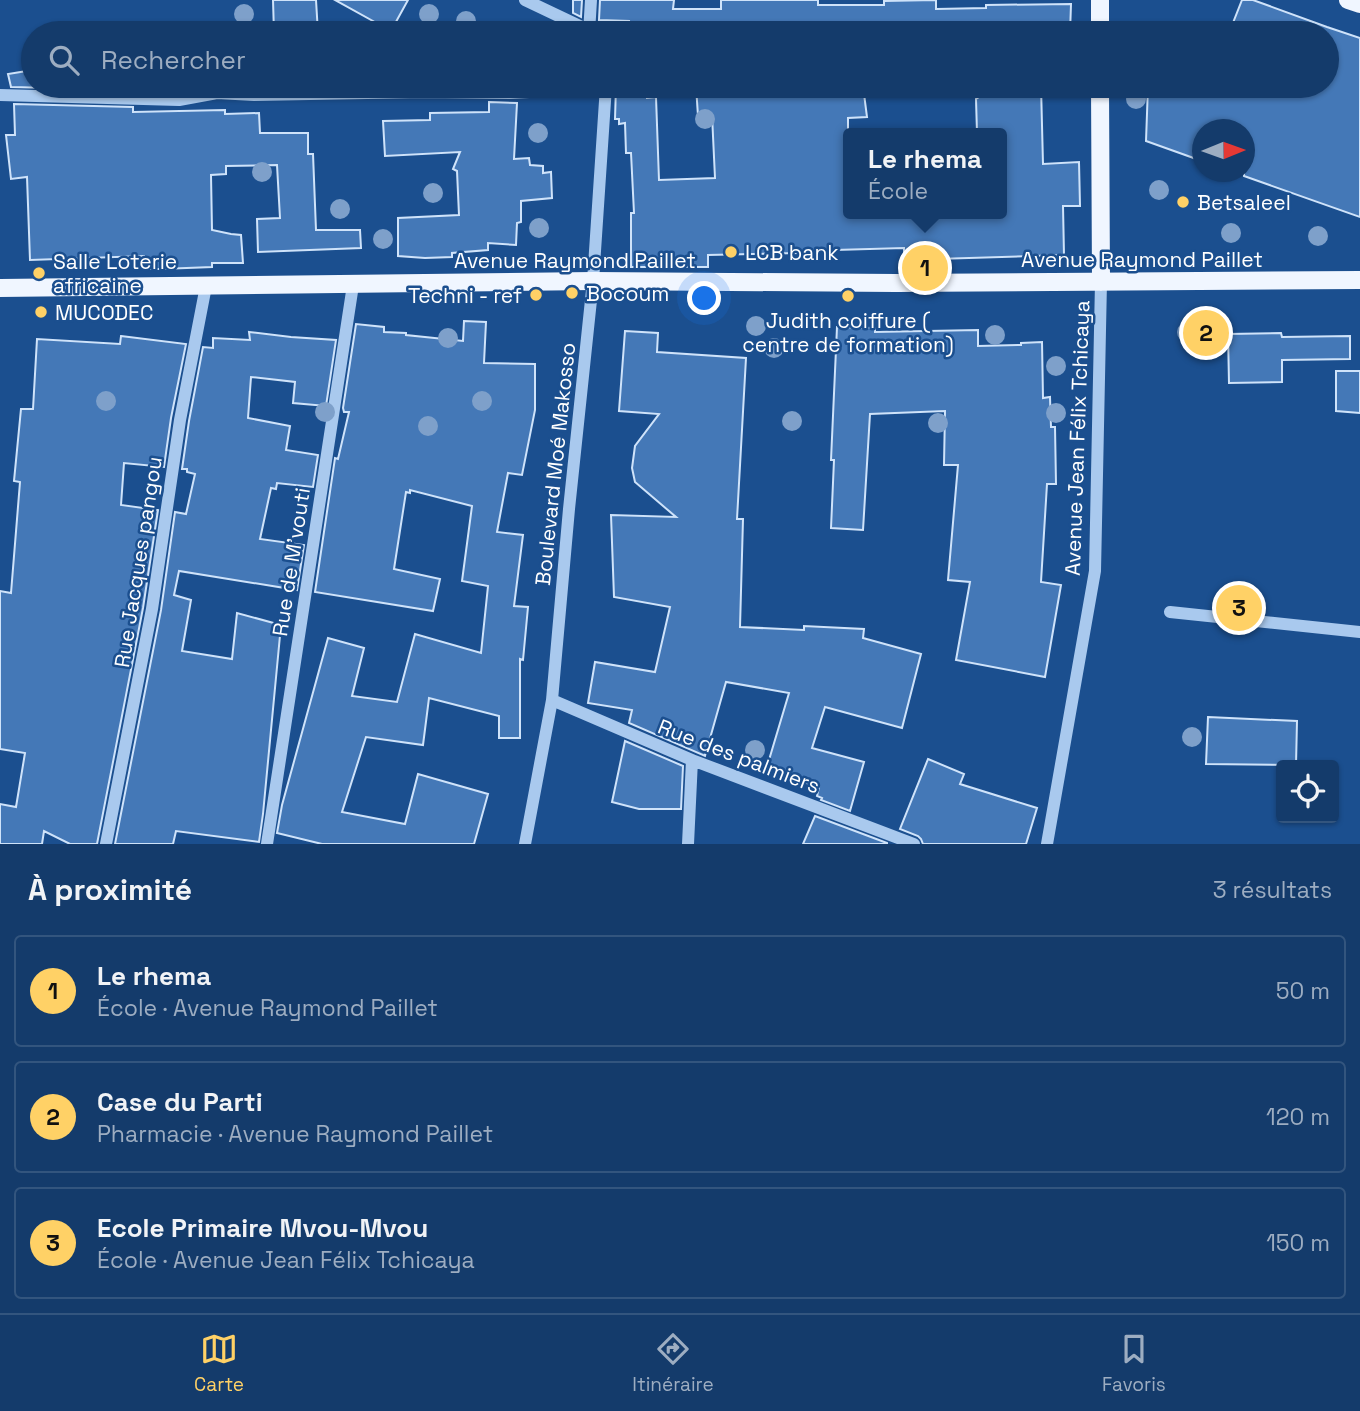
<!DOCTYPE html>
<html lang="fr">
<head>
<meta charset="utf-8">
<style>
	body { margin:0; font-family:"Space Grotesk",sans-serif; background:#1d4271; color:#f1f3f6 }
	.controls { position:absolute; right:21px; bottom:21px; display:grid; overflow:hidden; border-radius:7px; box-shadow:0 2px 5px #0004 }
	.controls button { width:63px; height:63px; display:grid; place-items:center; padding:0; border:0; border-bottom:2px solid #33557e; background:#143b6b; color:#f1f3f6; font:35px sans-serif }
	.compass { position:absolute; left:1192px; top:119px; width:63px; height:63px; border-radius:50%; background:#143b6b; box-shadow:0 2px 5px #0004; rotate:89deg }
	.you { position:absolute; left:705px; top:299px; width:24px; height:24px; margin:-18px; border:5px solid #fff; border-radius:50%; background:#1a73e8; box-shadow:0 0 0 10px #1a73e833 }
	.badge { display:grid; place-items:center; width:46px; height:46px; border-radius:50%; background:#ffd166; color:#111; font-size:23px; font-weight:700 }
	.pin { position:absolute; translate:-50% -50%; border:4px solid #fff; box-shadow:0 2px 7px #0006 }
	.popup { position:absolute; left:843px; top:128px; width:164px; height:91px; box-sizing:border-box; display:grid; place-content:center; border-radius:7px; background:#143b6b; filter:drop-shadow(0 2px 5px #0005); font-size:23px; white-space:nowrap; color:#9dadc1 }
	.popup b { font-size:26px; color:#f1f3f6 }
	.popup::after { content:''; position:absolute; left:50%; top:100%; margin-left:-14px; border:14px solid transparent; border-top-color:#143b6b }
	.list { margin:0; padding:0; list-style:none }
	h2 { display:flex; justify-content:space-between; align-items:center; height:91px; margin:0; padding:0 28px; font-size:30px }
	h2 small { font-size:23px; font-weight:400; color:#9dadc1 }
	.list li { display:grid; grid-template-columns:46px 1fr auto; gap:21px; align-items:center; box-sizing:border-box; height:112px; margin:0 14px 14px; padding:0 14px; border:2px solid #33557e; border-radius:7px }
	.list b { display:block; font-size:26px; white-space:nowrap }
	.list p { margin:0; font-size:23px; white-space:nowrap; color:#9dadc1 }
	.list em { font-size:23px; font-style:normal; color:#9dadc1 }
	.icon { flex:none; width:38px; height:38px; fill:none; stroke:currentColor; stroke-width:2; stroke-linecap:round; stroke-linejoin:round }
	.map { position:relative; flex:none; width:1360px; height:844px; overflow:hidden }
	.search { position:absolute; background:#143b6b; box-shadow:0 2px 5px #0004; left:21px; right:21px; top:21px; height:77px; display:flex; align-items:center; gap:18px; box-sizing:border-box; padding:0 24px; border-radius:38px; color:#9dadc1; font-size:26px }
	.sheet { height:469px; background:#143b6b }
	nav { display:flex; justify-content:space-around; align-items:center; box-sizing:border-box; height:98px; border-top:2px solid #33557e; background:#143b6b; font-size:19px; color:#9dadc1 }
	nav a { display:grid; justify-items:center; gap:4px }
	nav .on { color:#ffd166 }
	.map>svg:first-child { display:block }
	.building { fill:#4478b7; stroke:#cfe3fa; stroke-width:2 }
	.lines { fill:none; stroke-linecap:round; stroke-linejoin:round }
	.minor { stroke:#a9c9ee; stroke-width:12 }
	.major { stroke:#f0f6ff; stroke-width:18 }
	.tree { fill:#7ea0ca }
	.poi-dot { fill:#ffd166; stroke:#1b4f8f; stroke-width:2.5 }
	.labels { text-anchor:middle; dominant-baseline:central; stroke-width:5; stroke-linejoin:round; paint-order:stroke }
	.poi-label { font-size:21px; fill:#fff; stroke:#1b4f8f; text-anchor:start }
	.street-label { font-size:21px; fill:#fff; stroke:#1b4f8f }
</style>
</head>
<body>
<div class="map">
<svg width="1360" height="844" viewBox="0 0 1360 844">
	<rect width="100%" height="100%" fill="#1b4f8f"/>
	<!-- building -->
	<path class="building" d="M273 0H316L318 33H274Z
		M335 0H408L391 31Z
		M573 0H582L581 17 573 13Z
		M600 0H674L673 9H721V0H818V5H884V1L936 0V9L986 8V5L1071 4 1070 33H989V31L883 33V29L820 28V33H700V31L628 30 629 21 599 20Z
		M1242 0H1253L1327 27 1360 38V217L1244 176V130H1202V161L1146 141 1148 86H1327V33H1229Z
		M33 70V86H133V90L11 87 8 74Z
		M616 86H646L647 98 656 97 659 180 715 178 712 115 698 116 696 86H722L723 93 784 96V86H863L867 117 848 118V214H1002V133H977L976 99 984 94V86H1041L1043 164 1079 162 1080 206H1063L1064 255 904 260V248L800 251V253L708 255V267H631V213H634L631 153H626L625 123 619 124V119H615Z
		M489 102 517 103 514 159 529 158 530 165 543 166V173L551 172 552 198 521 201V222L517 223 516 245 488 243V250L452 253V257L425 258 398 256V218L459 215 457 171 453 169 460 152 385 156 383 121 430 120V113L489 112Z
		M14 104 133 107V112L225 110V114L259 113 260 133H308V154H313L316 230H360L361 248 258 252 257 219 280 218 277 165 226 166V174L211 175 212 230 231 234 241 235 243 263H212V267L161 269H144V256L30 260 27 177 11 179 6 135H15Z
		M464 321 486 322 484 363 535 364V410L522 475 508 473 497 532 523 535 514 606 528 607 523 660 520 659V738H499V716L429 698 423 745 366 737 342 812 405 824 418 774 488 794 474 844H322L277 833 282 805 328 638 364 648 352 696 397 702 415 634 481 653 488 586 462 581 472 506 410 490V493L406 492 394 569 440 579 433 611 315 592 335 458 338 459 349 412H344L343 408 356 324 384 327V332L406 333V335L463 341Z
		M837 327 875 328V332L978 330V346L1021 345V343L1042 342 1043 398 1050 397 1051 427H1055L1056 484H1047L1041 582 1061 585 1045 677 956 660 970 582 948 580 958 465H944L945 411 870 414 863 530 831 528 834 460H831Z
		M625 331 658 333 657 352 746 358 737 519H743L740 627 804 630V626L864 629 863 638 921 654 902 728 825 707 812 748 864 762 850 811 821 800 822 798 817 796 819 787 766 770 789 693 726 682 705 756 629 723 632 710 588 703 595 662 655 672 670 607 614 597 611 515 676 517 635 482 632 468 635 446 659 414 619 411Z
		M249 332 291 337 336 340 326 406 293 403 295 382 251 377 248 418 290 426 286 450 318 455 313 487 277 483 276 489 271 488 260 539 304 545 297 590 179 571 174 595 191 600 182 651 232 659 237 613 281 625 263 814 259 842 176 831 173 844H115L161 610 175 512 186 514 195 474 187 472V469H182L189 421 203 347 213 348V338L250 340Z
		M1281 333 1282 337 1350 336V359L1282 360V382L1229 383 1228 334Z
		M121 336 186 344 171 418 164 467 124 463 121 505 158 510 143 608 97 844H70L44 831 42 844H0V804L16 807 25 753 0 749V591L11 593 20 482 14 481 21 409H33L37 339 120 344Z
		M1336 371H1360V413L1336 411Z
		M1208 717 1297 721 1296 765 1206 764Z
		M625 741 683 766 681 809H639L612 802Z
		M928 759 964 774 960 784 1037 808 1026 844H923L921 839 918 836 900 829Z
		M815 816 887 843V844H803Z"/>
	<g class="lines">
		<!-- minor -->
		<path class="minor" d="M525 0 588 30 613 33
			M589 33 591 0
			M0 95 179 100 217 93 254 95 424 92 510 93 606 88
			M1170 612 1360 632
			M552 700 692 760 914 844
			M106 844 152 609 180 420 206 286
			M267 844 353 285
			M525 844 552 700 569 509 593 281 606 86
			M688 844 692 760
			M1047 844 1095 571 1101 282"/>
		<!-- major -->
		<path class="major" d="M1100 0V33
			M1348 0 1360 4
			M1100 86 1101 282
			M0 288 593 281 896 283 1360 280"/>
	</g>
	<!-- trees -->
	<g class="tree">
		<circle cx="244" cy="14" r="10"/>
		<circle cx="429" cy="14" r="10"/>
		<circle cx="466" cy="21" r="10"/>
		<circle cx="1136" cy="99" r="10"/>
		<circle cx="705" cy="119" r="10"/>
		<circle cx="538" cy="133" r="10"/>
		<circle cx="262" cy="172" r="10"/>
		<circle cx="1159" cy="190" r="10"/>
		<circle cx="433" cy="193" r="10"/>
		<circle cx="340" cy="209" r="10"/>
		<circle cx="539" cy="228" r="10"/>
		<circle cx="1231" cy="233" r="10"/>
		<circle cx="1318" cy="236" r="10"/>
		<circle cx="383" cy="239" r="10"/>
		<circle cx="756" cy="326" r="10"/>
		<circle cx="1187" cy="332" r="10"/>
		<circle cx="995" cy="335" r="10"/>
		<circle cx="448" cy="338" r="10"/>
		<circle cx="774" cy="348" r="10"/>
		<circle cx="1056" cy="366" r="10"/>
		<circle cx="106" cy="401" r="10"/>
		<circle cx="482" cy="401" r="10"/>
		<circle cx="325" cy="412" r="10"/>
		<circle cx="1056" cy="413" r="10"/>
		<circle cx="792" cy="421" r="10"/>
		<circle cx="938" cy="423" r="10"/>
		<circle cx="428" cy="426" r="10"/>
		<circle cx="1192" cy="737" r="10"/>
		<circle cx="755" cy="750" r="10"/>
	</g>
	<!-- markers -->
	<g class="poi-dot">
		<circle cx="1183" cy="202" r="7"/>
		<circle cx="731" cy="252" r="7"/>
		<circle cx="39" cy="273" r="7"/>
		<circle cx="572" cy="293" r="7"/>
		<circle cx="536" cy="295" r="7"/>
		<circle cx="848" cy="296" r="7"/>
		<circle cx="41" cy="312" r="7"/>
	</g>
	<g class="labels">
		<!-- poi labels -->
		<g class="poi-label">
			<text x="1197" y="202">Betsaleel</text>
			<text x="745" y="252">LCB bank</text>
			<text x="53" y="261">Salle Loterie<tspan x="53" dy="24">africaine</tspan></text>
			<text x="586" y="293">Bocoum</text>
			<text x="522" y="295" text-anchor="end">Techni - ref</text>
			<text x="55" y="312">MUCODEC</text>
			<text x="848" y="320" text-anchor="middle">Judith coiffure (<tspan x="848" dy="24">centre de formation)</tspan></text>
		</g>
		<!-- street labels -->
		<g class="street-label">
			<text x="1142" y="259">Avenue Raymond Paillet</text>
			<text x="575" y="260">Avenue Raymond Paillet</text>
			<text transform="translate(1077 438) rotate(-88)">Avenue Jean Félix Tchicaya</text>
			<text transform="translate(555 464) rotate(-84)">Boulevard Moé Makosso</text>
			<text transform="translate(138 562) rotate(-81)">Rue Jacques pangou</text>
			<text transform="translate(291 562) rotate(-81)">Rue de M'vouti</text>
			<text transform="translate(739 756) rotate(21)">Rue des palmiers</text>
		</g>
	</g>
</svg>
<div class="controls">
<button><svg class="icon" aria-label="locate" viewBox="0 0 24 24"><circle cx="12" cy="12" r="6"/><path d="M12 2v4M12 18v4M2 12h4M18 12h4"/></svg></button>
</div>
<svg class="compass" viewBox="-18 -18 36 36"><path d="M0-13l5 13h-10z" fill="#e53935"/><path d="M0 13l5-13h-10z" fill="#9dadc1"/></svg>
<div class="you"></div>
<div class="pin badge" style="left:925px;top:268px">1</div>
<div class="popup"><b>Le rhema</b>École</div>
<div class="pin badge" style="left:1206px;top:333px">2</div>
<div class="pin badge" style="left:1239px;top:608px">3</div>
<div class="search"><svg class="icon" aria-label="search" viewBox="0 0 24 24"><circle cx="10" cy="10" r="6"/><path d="M15 15l6 6"/></svg>Rechercher</div>
</div>
<section class="sheet">
<h2>À proximité<small>3 résultats</small></h2>
<ul class="list">
<li><span class="badge">1</span><div><b>Le rhema</b><p>École · Avenue Raymond Paillet</p></div><em>50 m</em></li>
<li><span class="badge">2</span><div><b>Case du Parti</b><p>Pharmacie · Avenue Raymond Paillet</p></div><em>120 m</em></li>
<li><span class="badge">3</span><div><b>Ecole Primaire Mvou-Mvou</b><p>École · Avenue Jean Félix Tchicaya</p></div><em>150 m</em></li>
</ul>
</section>
<nav>
<a class="on"><svg class="icon" aria-label="map" viewBox="0 0 24 24"><path d="M3 6l6-2 6 2 6-2v14l-6 2-6-2-6 2zM9 4v14M15 6v14"/></svg>Carte</a>
<a><svg class="icon" aria-label="directions" viewBox="0 0 24 24"><path d="M12 3l9 9-9 9-9-9zM9 14v-3h6M13 9l2 2-2 2"/></svg>Itinéraire</a>
<a><svg class="icon" aria-label="saved" viewBox="0 0 24 24"><path d="M7 4h10v16l-5-4-5 4z"/></svg>Favoris</a>
</nav>
</body>
</html>
